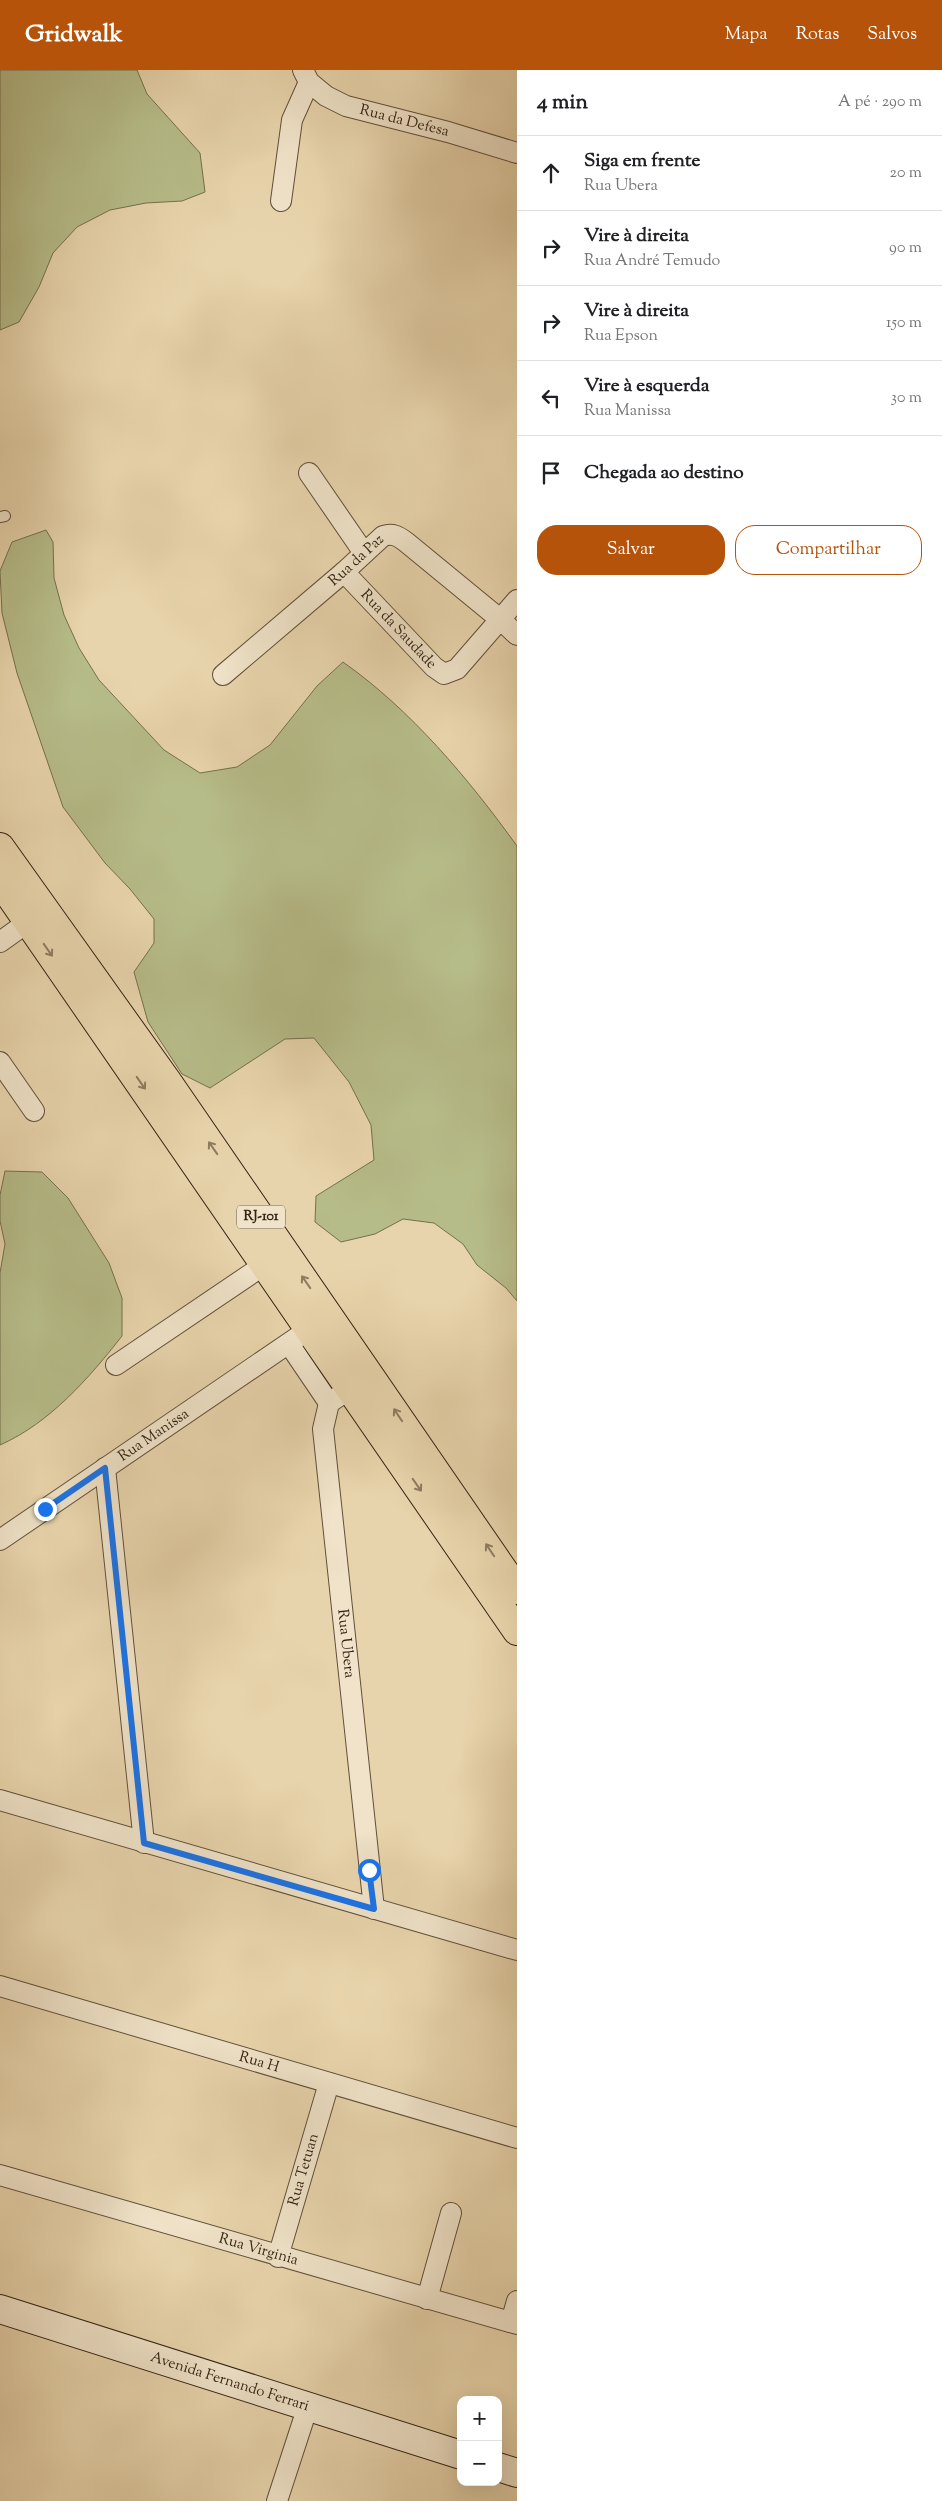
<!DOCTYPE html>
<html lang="pt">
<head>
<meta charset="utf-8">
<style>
	body { margin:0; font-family:"Sorts Mill Goudy",serif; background:#f2f2f2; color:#202124 }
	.controls { position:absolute; right:15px; bottom:15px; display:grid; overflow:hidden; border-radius:10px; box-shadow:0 5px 20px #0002 }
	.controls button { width:45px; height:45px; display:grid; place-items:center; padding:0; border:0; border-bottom:1px solid #e0e0e0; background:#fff; color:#202124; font:25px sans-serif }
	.stop { position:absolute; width:15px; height:15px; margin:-11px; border:4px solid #1a73e8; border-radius:50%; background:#fff }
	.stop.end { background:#1a73e8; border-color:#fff; box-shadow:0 1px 5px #0008 }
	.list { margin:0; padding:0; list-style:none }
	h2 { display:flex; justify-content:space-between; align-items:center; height:65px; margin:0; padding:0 20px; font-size:21px }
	h2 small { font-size:16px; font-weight:400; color:#757577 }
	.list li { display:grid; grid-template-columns:32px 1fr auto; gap:15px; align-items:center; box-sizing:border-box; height:75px; padding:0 20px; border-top:1px solid #e0e0e0 }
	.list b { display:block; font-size:19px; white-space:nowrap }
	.list p { margin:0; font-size:16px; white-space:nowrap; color:#757577 }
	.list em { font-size:16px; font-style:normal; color:#757577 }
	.actions { display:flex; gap:10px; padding:15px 20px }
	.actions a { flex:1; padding:11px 0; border:1px solid #b45309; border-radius:20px; text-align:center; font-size:18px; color:#b45309 }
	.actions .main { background:#b45309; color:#fff }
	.icon { flex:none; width:28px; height:28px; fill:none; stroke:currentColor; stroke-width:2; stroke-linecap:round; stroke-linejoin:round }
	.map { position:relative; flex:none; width:517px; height:2431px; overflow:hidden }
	header { display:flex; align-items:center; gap:30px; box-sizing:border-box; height:70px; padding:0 25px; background:#b45309; color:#fff }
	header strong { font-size:24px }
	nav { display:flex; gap:28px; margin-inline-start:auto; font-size:18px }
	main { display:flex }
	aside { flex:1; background:#fff }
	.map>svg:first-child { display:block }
	.green { fill:#b6bc89; stroke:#74704e }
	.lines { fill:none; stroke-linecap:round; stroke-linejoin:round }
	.lane-casing { stroke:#60503a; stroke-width:12 }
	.street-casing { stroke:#60503a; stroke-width:22 }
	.secondary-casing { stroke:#332414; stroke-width:30 }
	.primary-casing { stroke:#332414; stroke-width:30 }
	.lane { stroke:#f0e3c9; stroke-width:10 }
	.street { stroke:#f0e3c9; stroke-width:20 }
	.secondary { stroke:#f0e3c9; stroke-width:28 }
	.primary { stroke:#e8d4ac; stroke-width:28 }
	.oneway { stroke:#8e7c60 }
	.route { stroke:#1a73e8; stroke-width:6 }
	.labels { text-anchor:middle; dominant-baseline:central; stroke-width:4; stroke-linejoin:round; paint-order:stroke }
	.shield { fill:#f0e3c9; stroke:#6c5d4a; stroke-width:1 }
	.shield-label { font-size:14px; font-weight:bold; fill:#332414 }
	.street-label { font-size:15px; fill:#332414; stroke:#f0e3c9 }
</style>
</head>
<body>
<header>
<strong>Gridwalk</strong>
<nav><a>Mapa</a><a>Rotas</a><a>Salvos</a></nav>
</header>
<main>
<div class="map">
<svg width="517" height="2431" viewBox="0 0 517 2431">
	<rect width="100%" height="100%" fill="#e8d4ac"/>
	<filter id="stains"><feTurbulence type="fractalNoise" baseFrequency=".004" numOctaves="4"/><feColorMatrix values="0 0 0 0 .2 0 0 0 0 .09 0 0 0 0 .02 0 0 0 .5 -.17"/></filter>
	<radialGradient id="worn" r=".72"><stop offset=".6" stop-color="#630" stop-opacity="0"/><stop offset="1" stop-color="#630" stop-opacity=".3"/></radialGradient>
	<!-- green -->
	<path class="green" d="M0 0H137L147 24 200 83 205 122 182 131 146 133 110 140 77 157 53 183 39 217 19 252 0 260Z
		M46 460 53 472 54 508 64 545 79 578 99 610 164 680 200 703 237 697 270 675 317 616 343 592C411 640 468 708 517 776V1231L506 1218 477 1195 463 1174 434 1153 403 1149 375 1164 341 1172 315 1152 316 1126 374 1090 371 1055 349 1012 314 968 285 969 210 1018 182 1004 148 952 134 902 154 873V849L130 819 105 793 63 737 17 603 2 543 0 501 12 472Z
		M5 1101 42 1102 68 1128 109 1193 122 1228V1266C89 1308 50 1353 0 1375V1203L5 1174 0 1151V1125Z"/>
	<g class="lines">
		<defs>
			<path id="lane" d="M0 447 5 446"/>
			<g id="street">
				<path id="s1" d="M303 0 309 12 326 26 346 36 448 62 517 83"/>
				<path d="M281 131 292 50 309 12"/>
				<path d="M309 403 364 483"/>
				<path id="s2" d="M344 502 434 597 444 604 457 599 517 530"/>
				<path id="s3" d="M223 605 344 502 383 466C393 463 398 466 406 472L501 550 517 565"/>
				<path d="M0 872 28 852"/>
				<path d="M0 992 34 1041"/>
				<path d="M289 1274 329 1333"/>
				<path d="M116 1295 264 1195"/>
				<path id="s4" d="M351 1318 329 1333 323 1359 374 1839"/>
				<path d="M105 1398 144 1773"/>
				<path id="s5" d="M0 1470 308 1260"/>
				<path d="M0 1730 517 1880"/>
				<path id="s6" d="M0 1916 517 2068"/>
				<path id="s7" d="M0 2105 517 2254"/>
				<path id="s8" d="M278 2187 329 2013"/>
				<path d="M427 2229 451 2143"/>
				<path d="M511 2252 517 2231"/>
				<path d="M277 2431 308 2336"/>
			</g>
			<g id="secondary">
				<path id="s9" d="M0 2239 461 2385"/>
				<path d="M498 2397 517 2403"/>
			</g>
			<path id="primary" d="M0 777 167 1011 517 1520
				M0 811 517 1561"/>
		</defs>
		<!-- lane casing -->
		<use href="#lane" class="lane-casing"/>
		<!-- street casing -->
		<use href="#street" class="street-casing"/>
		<!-- secondary casing -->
		<use href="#secondary" class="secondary-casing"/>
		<!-- primary casing -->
		<use href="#primary" class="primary-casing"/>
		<!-- lane -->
		<use href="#lane" class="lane"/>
		<!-- street -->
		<use href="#street" class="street"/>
		<!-- secondary -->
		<use href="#secondary" class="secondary"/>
		<!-- primary -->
		<use href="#primary" class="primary"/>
	</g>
	<!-- one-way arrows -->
	<defs><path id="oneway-shaft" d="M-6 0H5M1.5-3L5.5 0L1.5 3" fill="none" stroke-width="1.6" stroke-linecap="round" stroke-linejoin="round" transform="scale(1.25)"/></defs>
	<g class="oneway">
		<use href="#oneway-shaft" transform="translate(48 880) rotate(55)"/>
		<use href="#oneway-shaft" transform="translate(141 1013) rotate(55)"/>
		<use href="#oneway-shaft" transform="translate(213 1078) rotate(-125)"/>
		<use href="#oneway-shaft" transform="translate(306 1212) rotate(-125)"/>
		<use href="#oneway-shaft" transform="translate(398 1345) rotate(-124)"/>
		<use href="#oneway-shaft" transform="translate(417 1415) rotate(55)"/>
		<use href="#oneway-shaft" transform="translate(490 1480) rotate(-124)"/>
	</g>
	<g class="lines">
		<!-- route -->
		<path class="route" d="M45 1439 105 1398 144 1773 374 1839 369 1800"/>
	</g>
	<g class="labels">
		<!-- shield labels -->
		<rect class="shield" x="237" y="1135.5" width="48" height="23" rx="4"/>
		<g class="shield-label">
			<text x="261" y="1147">RJ-101</text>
		</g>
		<!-- street labels -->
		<g class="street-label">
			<text stroke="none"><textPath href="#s1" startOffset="118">Rua da Defesa</textPath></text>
			<text stroke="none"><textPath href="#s3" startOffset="176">Rua da Paz</textPath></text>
			<text stroke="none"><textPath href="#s2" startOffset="79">Rua da Saudade</textPath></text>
			<text stroke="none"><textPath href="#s5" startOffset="186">Rua Manissa</textPath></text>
			<text stroke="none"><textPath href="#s4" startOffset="269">Rua Ubera</textPath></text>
			<text stroke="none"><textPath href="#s6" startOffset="270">Rua H</textPath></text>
			<text stroke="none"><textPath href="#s8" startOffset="91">Rua Tetuan</textPath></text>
			<text stroke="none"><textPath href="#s7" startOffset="269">Rua Virginia</textPath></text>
			<text stroke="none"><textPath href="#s9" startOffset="241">Avenida Fernando Ferrari</textPath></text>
		</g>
	</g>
	<rect width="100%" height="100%" filter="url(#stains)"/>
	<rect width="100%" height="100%" fill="url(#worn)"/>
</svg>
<div class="controls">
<button>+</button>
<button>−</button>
</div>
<div class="stop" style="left:369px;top:1800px"></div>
<div class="stop end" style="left:45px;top:1439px"></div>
</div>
<aside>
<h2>4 min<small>A pé · 290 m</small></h2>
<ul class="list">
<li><svg class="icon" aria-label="ahead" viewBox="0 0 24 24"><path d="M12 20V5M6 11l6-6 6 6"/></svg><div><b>Siga em frente</b><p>Rua Ubera</p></div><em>20 m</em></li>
<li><svg class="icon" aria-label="right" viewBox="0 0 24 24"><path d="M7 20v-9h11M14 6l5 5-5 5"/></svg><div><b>Vire à direita</b><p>Rua André Temudo</p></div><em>90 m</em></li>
<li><svg class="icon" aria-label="right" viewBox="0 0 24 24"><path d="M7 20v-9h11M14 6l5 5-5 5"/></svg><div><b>Vire à direita</b><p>Rua Epson</p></div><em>150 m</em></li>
<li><svg class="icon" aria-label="left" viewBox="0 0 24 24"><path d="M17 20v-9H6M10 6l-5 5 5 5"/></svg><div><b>Vire à esquerda</b><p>Rua Manissa</p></div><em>30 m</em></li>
<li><svg class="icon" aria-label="arrive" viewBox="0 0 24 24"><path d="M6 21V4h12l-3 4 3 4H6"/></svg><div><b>Chegada ao destino</b></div></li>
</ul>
<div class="actions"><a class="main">Salvar</a><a>Compartilhar</a></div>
</aside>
</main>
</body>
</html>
